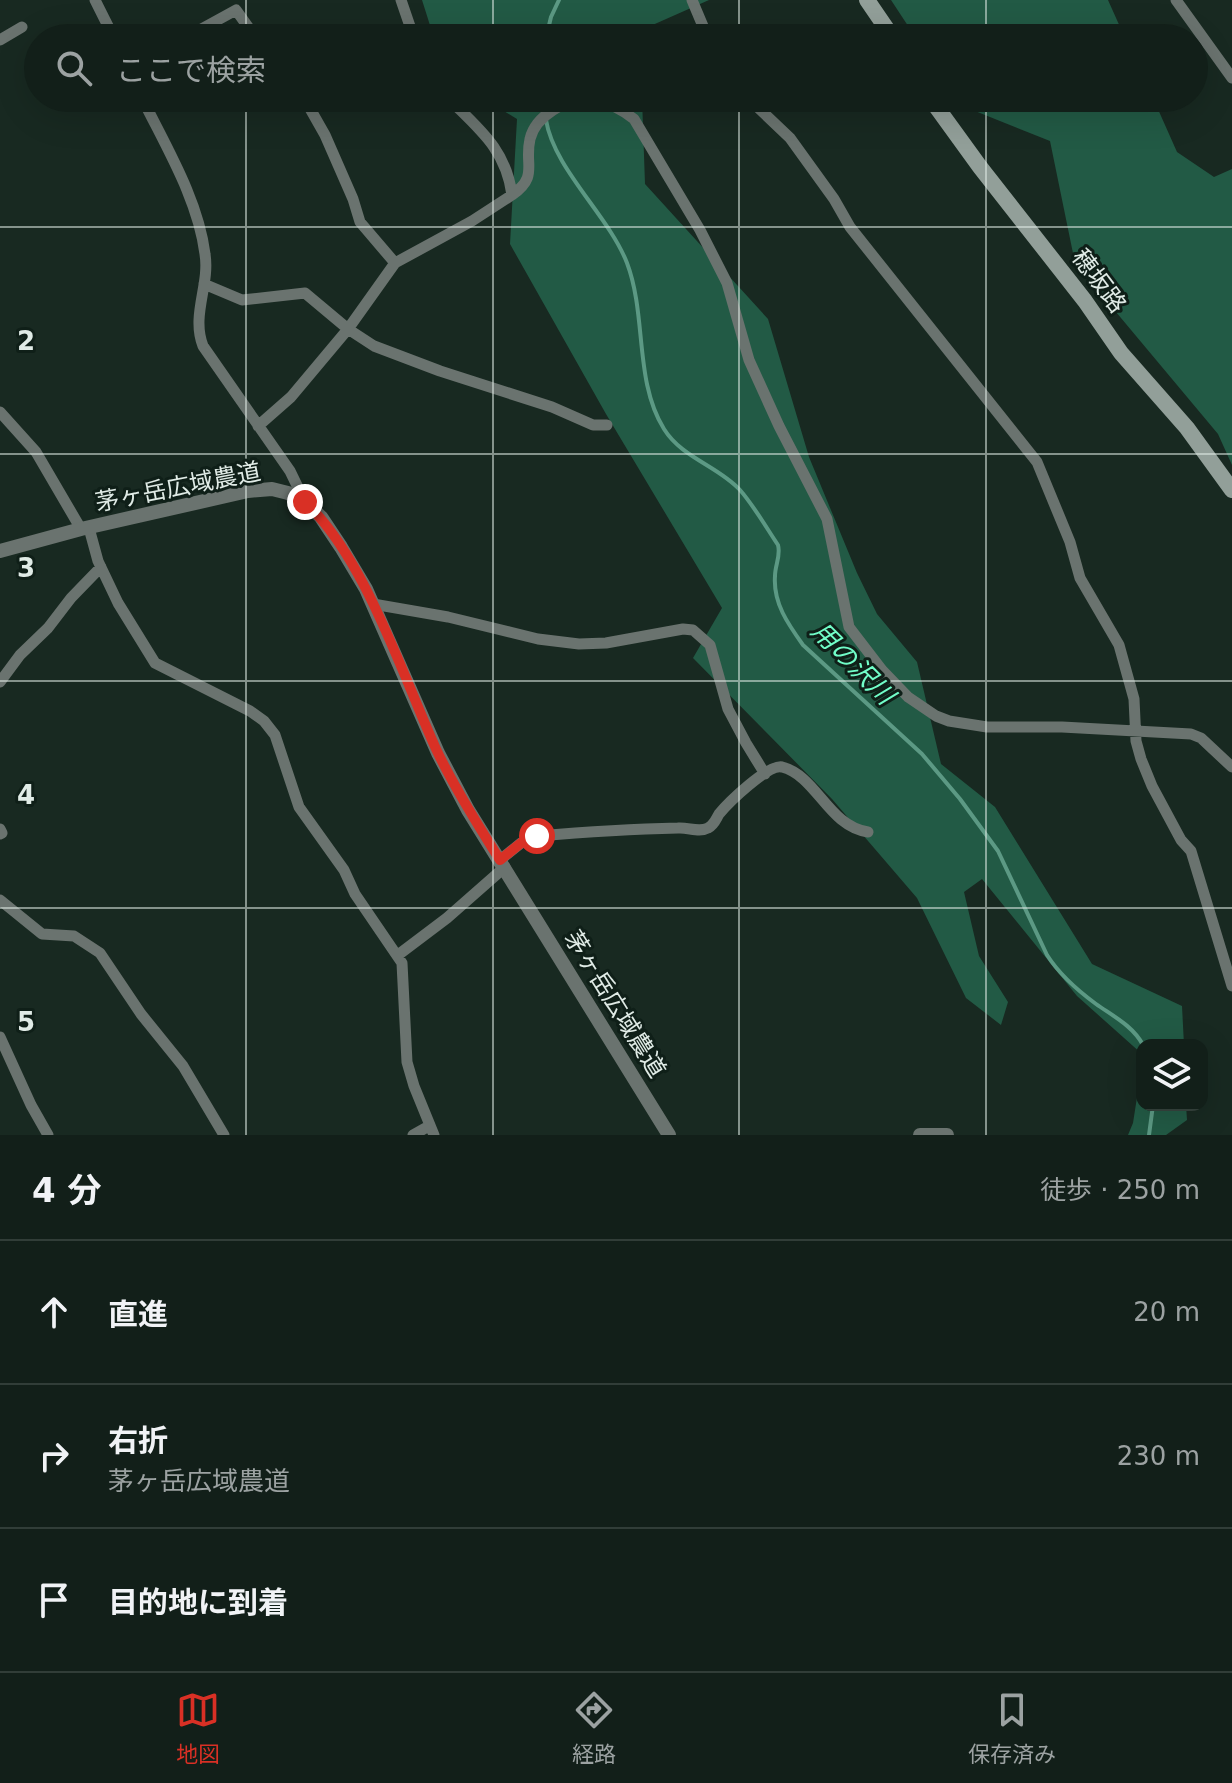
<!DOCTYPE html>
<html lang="ja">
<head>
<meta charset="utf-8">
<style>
	body { margin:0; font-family:"DejaVu Sans","Noto Sans JP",sans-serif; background:#1f2c26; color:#f1f3f6 }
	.controls { position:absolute; right:24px; bottom:24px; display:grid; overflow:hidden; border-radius:16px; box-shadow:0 8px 32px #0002 }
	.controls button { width:72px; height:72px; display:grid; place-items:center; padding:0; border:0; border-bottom:2px solid #313d38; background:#121f19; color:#f1f3f6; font:40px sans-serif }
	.stop { position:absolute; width:24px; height:24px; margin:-18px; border:6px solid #d93025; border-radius:50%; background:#fff }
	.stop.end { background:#d93025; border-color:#fff; box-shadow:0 2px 8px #0008 }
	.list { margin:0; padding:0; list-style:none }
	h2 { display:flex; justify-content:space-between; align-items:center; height:104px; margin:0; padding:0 32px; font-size:34px }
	h2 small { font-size:26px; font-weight:400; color:#9ca2a2 }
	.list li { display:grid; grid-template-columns:52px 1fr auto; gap:24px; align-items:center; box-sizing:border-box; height:144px; padding:0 32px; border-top:2px solid #313d38 }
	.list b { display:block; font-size:30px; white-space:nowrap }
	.list p { margin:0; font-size:26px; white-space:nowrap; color:#9ca2a2 }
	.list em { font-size:26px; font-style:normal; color:#9ca2a2 }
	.icon { flex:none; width:44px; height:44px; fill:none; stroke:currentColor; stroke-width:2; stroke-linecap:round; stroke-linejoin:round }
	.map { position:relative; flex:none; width:1232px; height:1135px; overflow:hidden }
	.search { position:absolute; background:#121f19; box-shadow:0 8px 32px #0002; left:24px; right:24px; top:24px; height:88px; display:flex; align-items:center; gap:20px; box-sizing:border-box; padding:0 28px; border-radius:44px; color:#9ca2a2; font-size:30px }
	.sheet { height:536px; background:#121f19 }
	nav { display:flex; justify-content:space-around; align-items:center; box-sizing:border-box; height:112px; border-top:2px solid #313d38; background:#121f19; font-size:22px; color:#9ca2a2 }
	nav a { display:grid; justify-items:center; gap:4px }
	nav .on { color:#d93025 }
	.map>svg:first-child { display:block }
	.forest { fill:#225a45 }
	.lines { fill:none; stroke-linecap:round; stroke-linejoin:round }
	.stream { stroke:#5c9984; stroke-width:4 }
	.minor { stroke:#6a736f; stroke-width:11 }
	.tertiary { stroke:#6a736f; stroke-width:14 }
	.secondary { stroke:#929f99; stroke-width:16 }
	.route { stroke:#d93025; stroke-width:10 }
	.grid { fill:none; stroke:#e0ebe6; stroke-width:2; stroke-opacity:0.55 }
	.labels { text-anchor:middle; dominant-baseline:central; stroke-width:6; stroke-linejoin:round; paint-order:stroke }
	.street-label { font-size:24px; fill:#e0ebe6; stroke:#0f1f18 }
	.water-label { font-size:26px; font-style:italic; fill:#71fdc8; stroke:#0f1f18 }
	.grid-label { font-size:26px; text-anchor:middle; font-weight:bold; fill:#e0ebe6; stroke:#0f1f18; stroke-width:6; stroke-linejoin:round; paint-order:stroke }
</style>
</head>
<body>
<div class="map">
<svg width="1232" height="1135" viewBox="0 0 1232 1135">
	<rect width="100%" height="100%" fill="#182921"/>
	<!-- forest -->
	<path class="forest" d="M422 0H709L639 31V38H434Z
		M891 0H1108L1125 38H916Z
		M482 98H642L645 184 768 319 809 457 857 573 877 614 917 662 941 764 995 807 1092 964 1182 1006 1184 1045H1142V1054L1077 996 982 879 964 892 979 956 1008 1002 1001 1025 966 998 917 898 832 799 693 658 722 608 606 414 510 244 517 119Z
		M965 98H1153L1177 152 1214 177 1232 169V465L1218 434 1075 263 1050 141 975 111Z
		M1142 1065V1105H1186L1187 1120 1166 1135H1128L1133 1123Z"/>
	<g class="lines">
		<!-- stream -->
		<path class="stream" d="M546 38 551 17 559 0
			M543 98 545 111
			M546 120C554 169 609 216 627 263 647 316 634 381 664 429 682 458 718 466 740 490 754 506 766 527 778 545 781 556 775 565 775 576 773 603 788 624 803 645L922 754 960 799 998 851 1047 955C1059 974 1077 990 1096 1004 1113 1016 1133 1026 1143 1045
			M1149 1135 1153 1105"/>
		<!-- minor -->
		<path class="minor" d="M95 0 114 38
			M401 0 414 38
			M692 0 708 38
			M1176 0 1232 78
			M114 37 125 35 139 38
			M185 38 236 10 256 38
			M0 40 22 27
			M142 98C166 147 198 199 205 254 210 285 191 315 203 346L290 471 305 502
			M304 98 325 135 353 199 360 222 395 263
			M748 98 790 138 834 199 850 227 1037 462 1070 542 1080 578 1119 645 1134 699 1136 741 1141 759 1152 786 1181 840 1191 851 1232 986
			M512 195C539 176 524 165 530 139 533 126 542 117 553 110 580 92 610 100 634 119L700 230 727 283 749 360 779 426 827 519 849 627 882 670 908 697 936 716 949 721 987 727H1062L1191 734 1201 738 1232 767
			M204 284 242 300 305 293 348 329 374 346 440 371 552 407 593 425H607
			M0 412 36 452 81 529
			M258 426 291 397 348 329 395 263 472 221 512 195C506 149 479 129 448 98
			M89 528 98 561 118 603 155 663 250 711 264 721 275 735 299 807 344 870 355 894 402 963 407 1062 414 1086 434 1135
			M373 604 448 617 538 639 579 644 606 643 683 629 693 630 710 645 728 709 746 743 765 774
			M0 682 20 655 48 628 71 598 101 567
			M0 829 2 833 0 834
			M500 860 521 843 537 836C584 832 631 829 678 828 688 827 699 833 708 828 714 825 716 819 719 814 728 803 768 764 782 767 817 776 828 826 868 832
			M0 900 42 934 74 936 100 953 141 1014 183 1066 224 1135
			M398 955 447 918 505 867
			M0 1037 31 1105 48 1135
			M413 1135 429 1126"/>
		<!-- tertiary -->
		<path class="tertiary" d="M0 551 81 529 248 491 272 489 288 493 305 502 321 517 341 547 366 589 438 753 468 810 669 1135
			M920 1135H947"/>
		<!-- secondary -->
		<path class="secondary" d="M867 0 893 38
			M930 98 980 167 1085 301 1121 353 1187 428 1232 490"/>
	</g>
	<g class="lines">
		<!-- route -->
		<path class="route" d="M305 502C365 558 402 674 436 749 454 787 477 824 500 860L521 843 537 836"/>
	</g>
	<!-- grid -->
	<path class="grid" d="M246 0V38M493 0V38M739 0V38M986 0V38M246 98V1135M493 98V1135M739 98V1135M986 98V1135M0 227H1232M0 454H1232M0 681H1232M0 908H1232"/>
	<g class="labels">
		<!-- street labels -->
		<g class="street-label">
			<text transform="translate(1099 281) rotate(53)">穂坂路</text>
			<text transform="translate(178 487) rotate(-11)">茅ヶ岳広域農道</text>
			<text transform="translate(615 1004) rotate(58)">茅ヶ岳広域農道</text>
		</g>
		<!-- water labels -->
		<g class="water-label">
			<text transform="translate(853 663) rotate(45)">用の沢川</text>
		</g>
	</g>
	<g class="grid-label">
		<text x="26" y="350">2</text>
		<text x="26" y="577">3</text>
		<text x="26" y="804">4</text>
		<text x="26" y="1031">5</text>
	</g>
</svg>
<div class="controls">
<button><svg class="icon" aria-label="layers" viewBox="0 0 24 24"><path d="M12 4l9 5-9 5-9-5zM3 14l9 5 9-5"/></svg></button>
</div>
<div class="stop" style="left:537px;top:836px"></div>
<div class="stop end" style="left:305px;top:502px"></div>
<div class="search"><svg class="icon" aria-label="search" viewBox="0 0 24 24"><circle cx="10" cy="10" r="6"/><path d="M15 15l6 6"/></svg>ここで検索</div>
</div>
<section class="sheet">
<h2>4 分<small>徒歩 · 250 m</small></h2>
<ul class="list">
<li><svg class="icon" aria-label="ahead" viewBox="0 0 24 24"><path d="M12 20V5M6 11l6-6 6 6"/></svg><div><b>直進</b></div><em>20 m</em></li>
<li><svg class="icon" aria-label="right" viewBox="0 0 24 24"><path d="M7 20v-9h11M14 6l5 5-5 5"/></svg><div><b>右折</b><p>茅ヶ岳広域農道</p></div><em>230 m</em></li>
<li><svg class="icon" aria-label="arrive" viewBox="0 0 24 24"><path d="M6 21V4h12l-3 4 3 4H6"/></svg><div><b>目的地に到着</b></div></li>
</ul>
</section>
<nav>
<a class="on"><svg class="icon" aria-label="map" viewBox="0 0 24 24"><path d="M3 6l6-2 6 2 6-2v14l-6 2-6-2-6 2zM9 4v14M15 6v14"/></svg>地図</a>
<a><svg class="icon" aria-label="directions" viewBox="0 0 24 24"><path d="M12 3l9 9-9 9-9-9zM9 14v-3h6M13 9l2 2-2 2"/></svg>経路</a>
<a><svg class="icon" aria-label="saved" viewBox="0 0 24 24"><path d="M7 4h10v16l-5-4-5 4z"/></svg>保存済み</a>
</nav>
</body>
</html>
